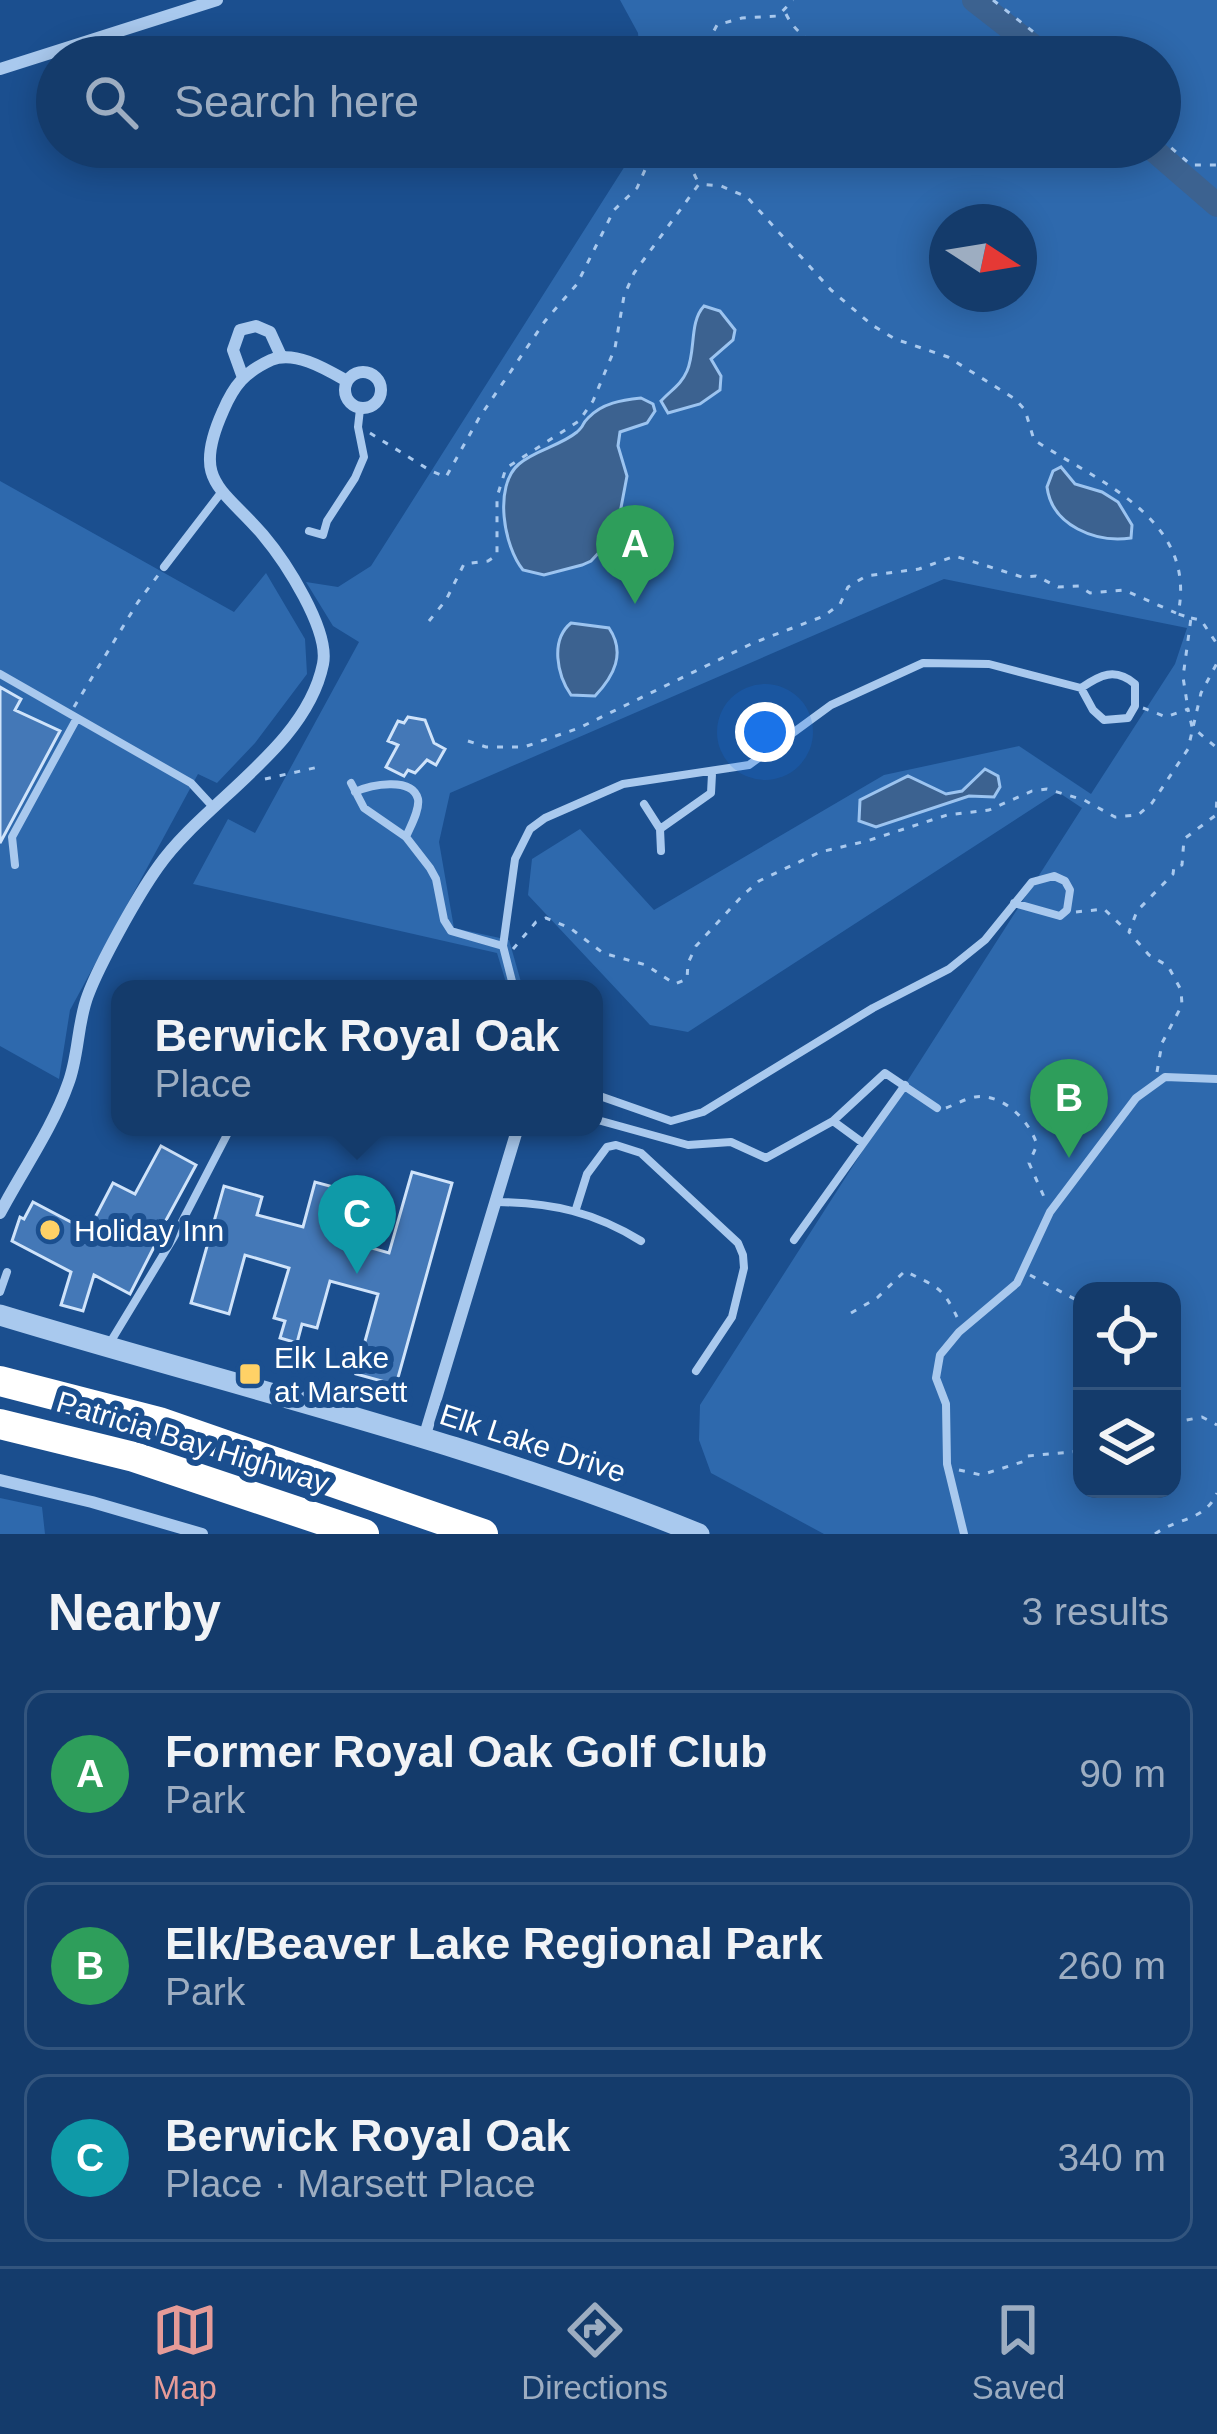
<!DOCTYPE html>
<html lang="en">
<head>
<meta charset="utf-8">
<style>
	body { margin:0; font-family:Arial,sans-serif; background:#1d4271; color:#f1f3f6 }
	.controls { position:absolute; right:36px; bottom:36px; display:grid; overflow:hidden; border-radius:24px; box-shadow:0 6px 30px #0003 }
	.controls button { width:108px; height:108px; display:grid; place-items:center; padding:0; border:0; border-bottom:3px solid #33557e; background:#143b6b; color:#f1f3f6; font:60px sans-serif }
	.compass { position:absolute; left:929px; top:204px; width:108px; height:108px; border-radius:50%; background:#143b6b; box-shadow:0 6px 30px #0003; rotate:102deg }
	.you { position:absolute; left:765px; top:732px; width:42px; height:42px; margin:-30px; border:9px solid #fff; border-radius:50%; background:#1a73e8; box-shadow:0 0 0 18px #1a73e833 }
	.badge { display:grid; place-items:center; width:78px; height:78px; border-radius:50%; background:#e69b98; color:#fff; font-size:39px; font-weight:700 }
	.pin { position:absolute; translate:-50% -99px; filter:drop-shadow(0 3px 6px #0008) }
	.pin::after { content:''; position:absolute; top:63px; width:42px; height:36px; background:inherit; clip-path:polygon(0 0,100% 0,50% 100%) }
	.popup { position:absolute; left:111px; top:980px; width:492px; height:156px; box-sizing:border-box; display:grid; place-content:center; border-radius:24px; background:#143b6b; filter:drop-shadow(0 3px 9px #0005); font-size:39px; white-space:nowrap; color:#9dadc1 }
	.popup b { font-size:45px; color:#f1f3f6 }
	.popup::after { content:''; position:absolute; left:50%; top:100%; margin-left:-24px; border:24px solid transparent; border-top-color:#143b6b }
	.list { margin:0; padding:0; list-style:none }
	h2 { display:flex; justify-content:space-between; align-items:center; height:156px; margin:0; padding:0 48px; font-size:51px }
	h2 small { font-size:39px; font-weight:400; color:#9dadc1 }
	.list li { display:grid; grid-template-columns:78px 1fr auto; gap:36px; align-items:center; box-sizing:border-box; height:168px; margin:0 24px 24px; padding:0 24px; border:3px solid #33557e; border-radius:24px }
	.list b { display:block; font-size:45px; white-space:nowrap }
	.list p { margin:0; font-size:39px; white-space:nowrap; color:#9dadc1 }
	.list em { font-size:39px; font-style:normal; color:#9dadc1 }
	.icon { flex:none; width:66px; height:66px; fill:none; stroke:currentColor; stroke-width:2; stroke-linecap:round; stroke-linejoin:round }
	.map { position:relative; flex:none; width:1217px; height:1534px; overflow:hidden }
	.search { position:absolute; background:#143b6b; box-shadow:0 6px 30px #0003; left:36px; right:36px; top:36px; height:132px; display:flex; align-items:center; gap:30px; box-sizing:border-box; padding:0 42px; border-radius:66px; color:#9dadc1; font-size:45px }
	.sheet { height:732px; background:#143b6b }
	nav { display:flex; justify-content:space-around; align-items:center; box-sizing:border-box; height:168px; border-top:3px solid #33557e; background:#143b6b; font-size:33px; color:#9dadc1 }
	nav a { display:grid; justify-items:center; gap:6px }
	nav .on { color:#e69b98 }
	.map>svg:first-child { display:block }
	.green { fill:#2e69ad; fill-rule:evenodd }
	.water { fill:#3c6290; stroke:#9cc4f0; stroke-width:3 }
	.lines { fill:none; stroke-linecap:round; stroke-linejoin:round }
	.river { stroke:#3c6290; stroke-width:24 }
	.building { fill:#4478b7; stroke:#cfe3fa; stroke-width:3 }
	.path { stroke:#a9c9ee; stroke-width:3; stroke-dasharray:6 9; stroke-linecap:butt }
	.service { stroke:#a9c9ee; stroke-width:8 }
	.minor { stroke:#a9c9ee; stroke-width:12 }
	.tertiary { stroke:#a9c9ee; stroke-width:21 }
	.motorway { stroke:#fff; stroke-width:30 }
	.poi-dot { fill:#ffd166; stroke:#1b4f8f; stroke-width:4.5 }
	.labels { text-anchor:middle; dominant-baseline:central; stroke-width:12; stroke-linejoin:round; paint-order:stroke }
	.poi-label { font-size:30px; fill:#fff; stroke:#1b4f8f; text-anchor:start }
	.street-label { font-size:30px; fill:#fff; stroke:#1b4f8f }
</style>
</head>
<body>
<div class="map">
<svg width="1217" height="1534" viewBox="0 0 1217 1534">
	<rect width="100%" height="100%" fill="#1b4f8f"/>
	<!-- green -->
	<path class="green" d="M620 0H1217V1534H824L711 1473 699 1440 700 1405 1082 808 1058 792 688 1032 650 1025 528 895 532 859 580 829 654 910 884 775 1019 746 1091 794 1175 664 1187 628 944 579 450 793 439 842 454 928 509 940 523 989H508L497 953 193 884 228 819 255 833 359 642 333 626 306 582 338 587 371 566 637 147H1160V57H640L638 33ZM947 222H1019V294H947ZM1082 1291H1172V1489H1082Z
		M0 481 234 612 266 573 305 639 307 674 255 743 217 783 198 774 70 1010 59 1079 0 1046Z
		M0 1498 42 1507 45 1534H0Z"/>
	<!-- water -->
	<path class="water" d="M704 306 720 311 735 330 733 340 711 359 721 376 720 390 700 404 668 413 661 401C671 390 681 385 687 371 696 351 689 322 704 306Z
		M641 398 653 404 655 411 647 423 620 432 618 446 627 476 616 534 591 561 582 565 544 575 523 570C504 547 493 486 519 464 535 450 560 446 577 432 586 424 580 426 588 418 602 403 622 400 641 398Z
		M1061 467 1075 484 1102 492 1118 502 1132 525 1131 538C1096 543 1052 526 1047 487L1053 471Z
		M571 623 609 628C626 653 614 676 595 696L571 695C557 675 550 640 571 623Z
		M985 769 998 776 1000 787 994 797 969 796 876 827 859 821 860 800 908 776 946 794 962 791Z"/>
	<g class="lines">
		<!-- river -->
		<path class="river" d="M974 0 1047 57
			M1150 147 1217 205"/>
	</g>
	<!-- building -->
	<path class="building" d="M0 687 21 699 15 710 60 731 0 843Z
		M408 717 425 720 434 743 445 749 436 765 427 760 415 773 408 770 404 776 386 767 398 745 388 741 398 721 404 723Z
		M161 1146 196 1165 164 1224 159 1221 148 1241 155 1245 130 1294 94 1275 83 1311 61 1305 71 1272 12 1241 20 1217 24 1219 33 1202 88 1231 113 1183 135 1194Z
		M412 1172 452 1183 396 1385 356 1374 378 1294 330 1281 317 1328 302 1324 297 1343 280 1338 285 1321 274 1318 289 1268 245 1255 229 1314 191 1303 224 1186 262 1197 257 1215 303 1227 315 1182 356 1193 343 1240 389 1253Z"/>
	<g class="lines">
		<!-- path -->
		<path class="path" d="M993 0 1065 57
			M786 14C798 39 822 47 845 57
			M706 46 725 57
			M700 57 717 25 742 18 778 16 793 0
			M856 57H857
			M1160 138 1191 165H1217
			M681 147 698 182
			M370 433 431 471 446 477 479 418 545 321 577 284 614 210 637 188 655 147
			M1191 618 1201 620 1217 644
			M429 621 446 600 464 564 488 561 497 555V497L506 468 579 421 593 401 615 348 624 296 634 273 699 184 721 186 747 197 831 290 872 325 895 339 948 357 1015 399 1025 410 1034 440C1099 482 1198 519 1178 614L1191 618 1183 677 1188 709
			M74 707 138 602 159 574
			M1143 708 1166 717 1188 709 1192 727 1217 748
			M468 741 486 747H524L579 728 753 643 824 616 840 604 848 587 866 576 919 569 955 556 1022 577 1036 576 1058 587 1079 586 1090 593 1124 590 1176 613
			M265 779 323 766
			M1076 912 1104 909 1127 931
			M513 949 536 922 546 918 570 928 603 953 646 965 675 984 687 979 688 963 696 946 743 895 759 881 820 852 867 841 947 815 989 810 1032 791 1047 789 1084 800 1115 817 1138 815 1152 803 1188 749 1201 693 1217 663
			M1157 1072 1162 1043 1182 1005 1181 990 1168 966 1149 955 1129 932 1137 911 1173 874 1174 867 1182 865 1184 839 1216 815 1217 796
			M946 1108C954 1105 967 1098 975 1097 1003 1093 1030 1121 1037 1145L1029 1163 1045 1199
			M1030 1275 1082 1303
			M851 1313 877 1298 905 1271C935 1287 941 1284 957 1317
			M1172 1423 1202 1417 1217 1425
			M959 1470 981 1475 1025 1461 1027 1456 1082 1451
			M1155 1534C1178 1517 1204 1522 1217 1493"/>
		<!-- service -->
		<path class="service" d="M309 531 323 535 327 521 355 478 364 457 358 427 360 409
			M164 567 220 494
			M0 674 191 783 214 808
			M351 783 364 808 406 837 430 868 436 879 444 920 451 931 503 946
			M355 792C370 785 412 776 418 799 420 810 410 827 406 837
			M644 804 660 829
			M661 851 660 829 711 793 712 774
			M15 865 12 837 77 718
			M514 989 503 946 515 859 530 829 545 818 623 784 749 765 831 705 923 663 989 664 1081 688 1093 710 1104 720 1128 718 1135 706V684C1115 667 1100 675 1081 688
			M594 1094 671 1121 703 1112 873 1008 949 969 985 940 1032 882 1054 876 1065 881 1070 890 1067 910 1060 916 1014 903
			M594 1119 688 1145 731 1142 766 1158 833 1121 885 1073 937 1108
			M833 1121 863 1143
			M498 1202C553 1203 594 1212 641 1241
			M576 1209 587 1174 607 1147 616 1145 641 1153 738 1243 743 1255 744 1268 732 1317 696 1371
			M794 1240 905 1085
			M0 1292 7 1272
			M111 1341 174 1237 231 1127
			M964 1534 947 1464 946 1404 936 1378 940 1355 959 1332 1017 1283 1050 1212 1136 1098 1165 1077 1217 1079"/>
		<!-- minor -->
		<path class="minor" d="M0 69 217 0
			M345 390a18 18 0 1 1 36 0a18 18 0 1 1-36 0Z
			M242 375 233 350 240 330 256 326 270 332 281 356
			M0 1213C21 1173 53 1127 68 1084 79 1056 77 1023 88 995 100 963 138 895 158 867 203 802 306 748 323 664 330 630 285 561 263 535 222 487 191 482 223 411 234 385 245 372 271 360 295 350 326 369 347 381
			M424 1438 518 1127
			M0 1480 92 1502 202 1534"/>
		<!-- tertiary -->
		<path class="tertiary" d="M0 1315C234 1386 473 1442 699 1534"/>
		<!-- motorway -->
		<path class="motorway" d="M0 1381 159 1422 483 1534
			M0 1424 134 1457 364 1534"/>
	</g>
	<!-- markers -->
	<g class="poi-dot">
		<circle cx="50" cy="1230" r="12"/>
		<rect x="238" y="1362" width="24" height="24" rx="6"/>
	</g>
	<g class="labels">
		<!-- poi labels -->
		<g class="poi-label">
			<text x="74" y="1230">Holiday Inn</text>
			<text x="274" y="1357">Elk Lake<tspan x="274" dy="34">at Marsett</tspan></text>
		</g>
		<!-- street labels -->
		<g class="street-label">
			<text transform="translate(193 1442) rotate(17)">Patricia Bay Highway</text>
			<text transform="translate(533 1443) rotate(18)">Elk Lake Drive</text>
		</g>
	</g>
</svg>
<div class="controls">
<button><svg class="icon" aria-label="locate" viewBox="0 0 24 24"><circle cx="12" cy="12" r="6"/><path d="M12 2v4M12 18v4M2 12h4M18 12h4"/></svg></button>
<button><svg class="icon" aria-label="layers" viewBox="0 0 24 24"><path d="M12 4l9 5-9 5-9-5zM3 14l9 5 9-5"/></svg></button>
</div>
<svg class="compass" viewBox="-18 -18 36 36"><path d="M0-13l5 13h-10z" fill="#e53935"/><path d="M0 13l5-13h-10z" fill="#9dadc1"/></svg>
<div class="you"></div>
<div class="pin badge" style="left:635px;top:604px;background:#2e9e5b">A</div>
<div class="pin badge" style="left:1069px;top:1158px;background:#2e9e5b">B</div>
<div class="pin badge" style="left:357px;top:1274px;background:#0f9aa8">C</div>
<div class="popup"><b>Berwick Royal Oak</b>Place</div>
<div class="search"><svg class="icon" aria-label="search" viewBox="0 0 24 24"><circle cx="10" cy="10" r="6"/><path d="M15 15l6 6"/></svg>Search here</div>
</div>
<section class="sheet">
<h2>Nearby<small>3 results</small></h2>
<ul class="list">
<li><span class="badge" style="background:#2e9e5b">A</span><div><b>Former Royal Oak Golf Club</b><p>Park</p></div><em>90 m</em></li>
<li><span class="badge" style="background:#2e9e5b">B</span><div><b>Elk/Beaver Lake Regional Park</b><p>Park</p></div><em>260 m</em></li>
<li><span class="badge" style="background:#0f9aa8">C</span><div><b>Berwick Royal Oak</b><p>Place · Marsett Place</p></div><em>340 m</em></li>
</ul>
</section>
<nav>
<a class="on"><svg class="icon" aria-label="map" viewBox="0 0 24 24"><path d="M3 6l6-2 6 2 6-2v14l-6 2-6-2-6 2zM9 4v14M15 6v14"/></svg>Map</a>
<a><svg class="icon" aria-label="directions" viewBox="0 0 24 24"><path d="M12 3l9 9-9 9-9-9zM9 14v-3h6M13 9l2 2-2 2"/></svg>Directions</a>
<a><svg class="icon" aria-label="saved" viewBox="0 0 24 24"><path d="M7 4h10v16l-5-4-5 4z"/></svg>Saved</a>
</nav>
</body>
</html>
